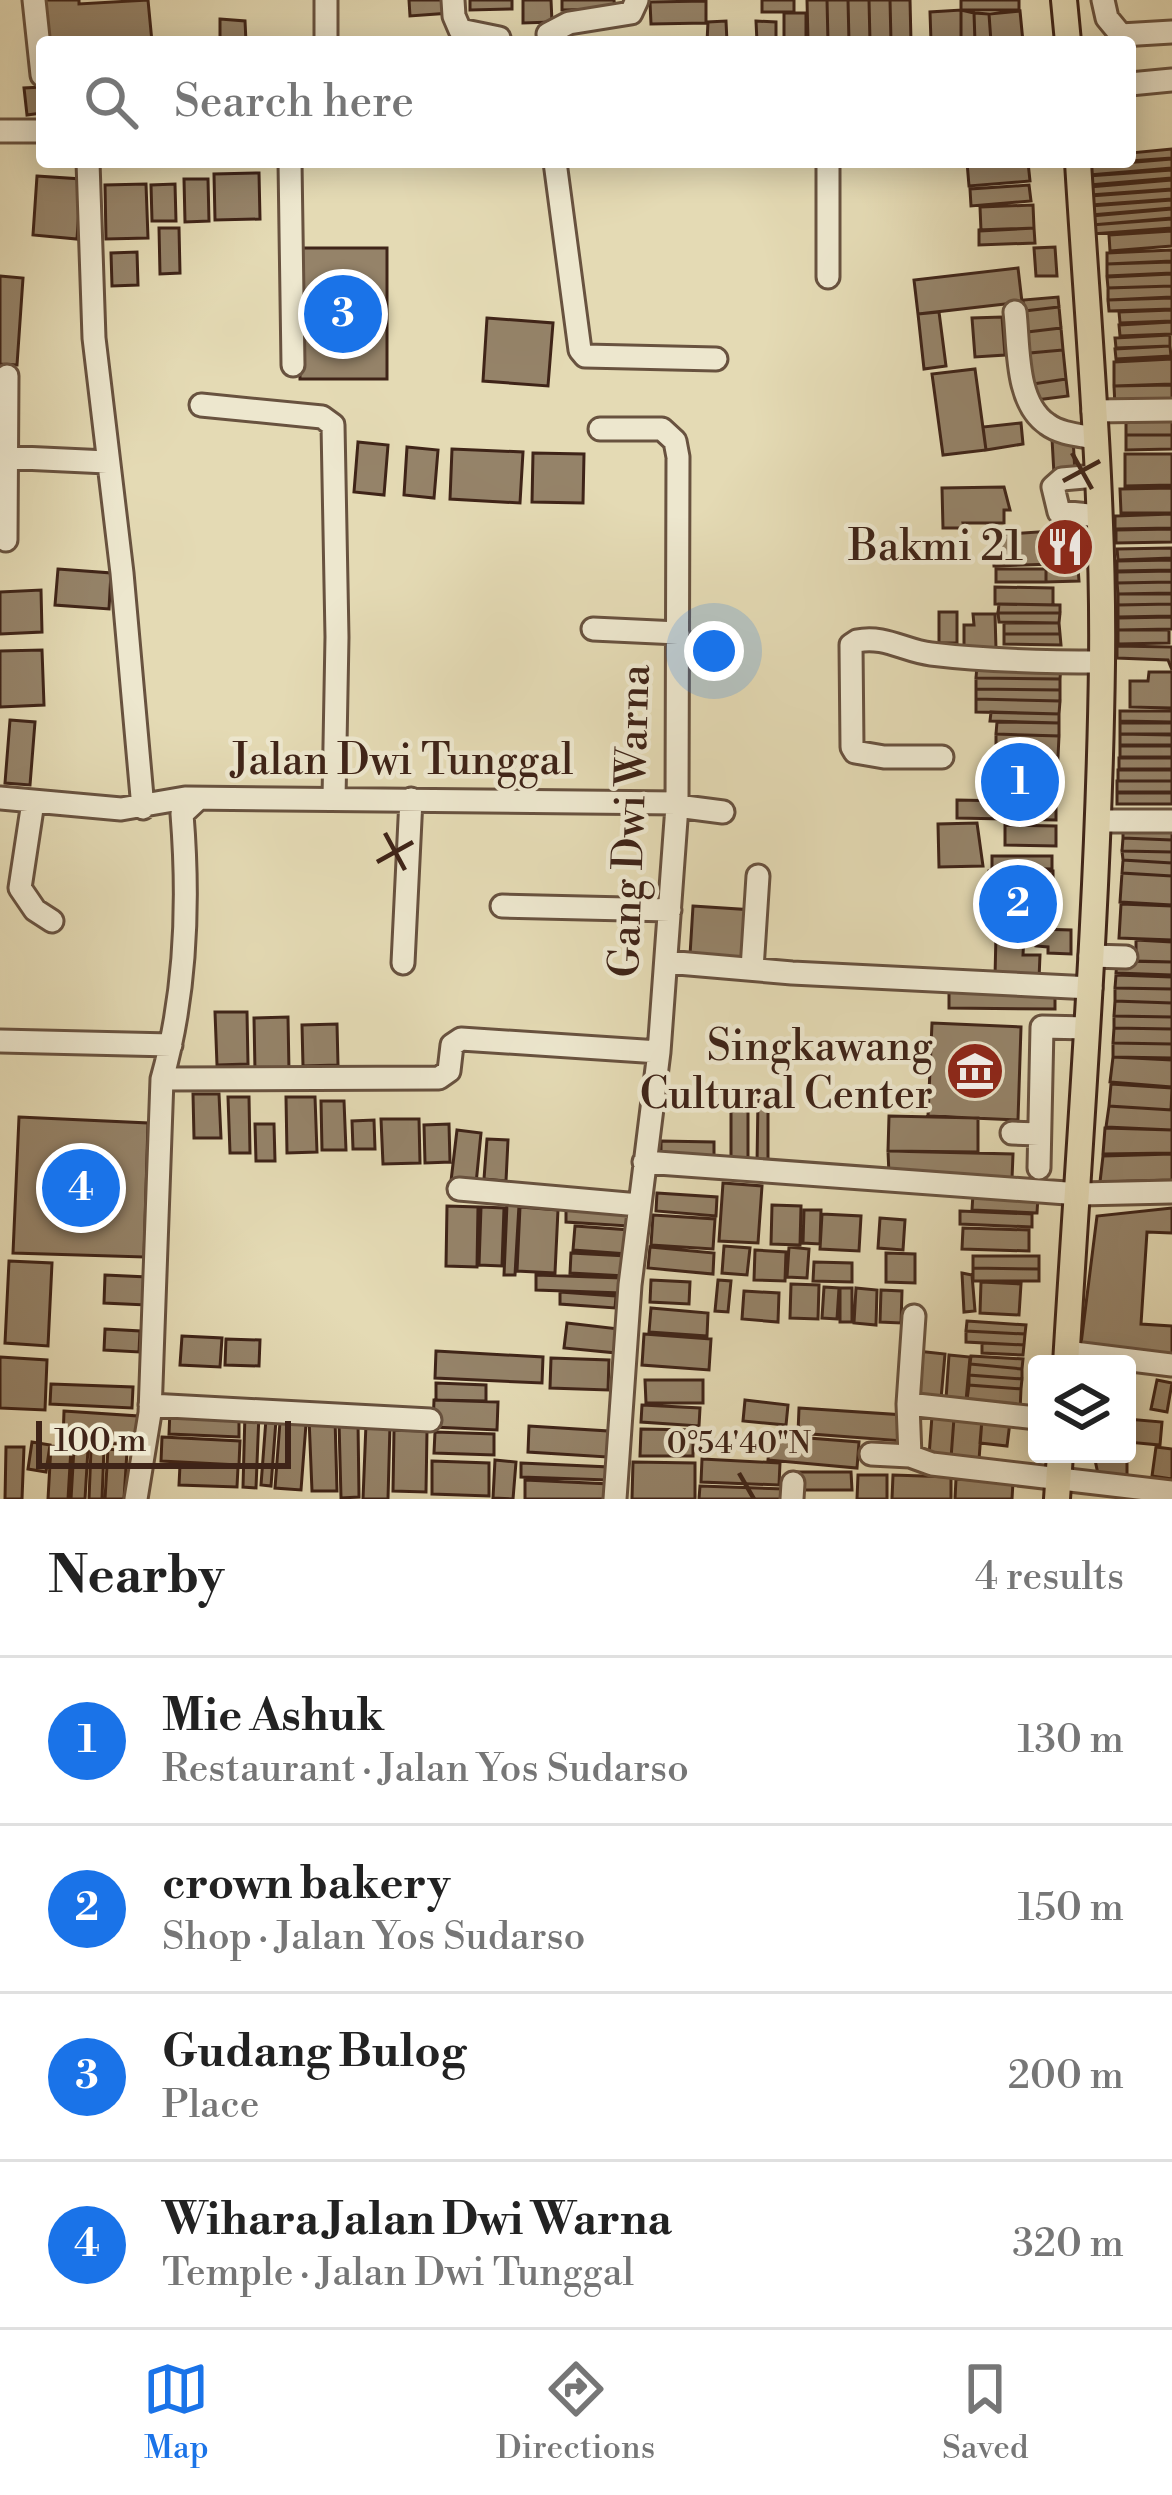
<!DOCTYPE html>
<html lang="en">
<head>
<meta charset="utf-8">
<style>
	body { margin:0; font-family:"Libre Bodoni",serif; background:#f6f6f6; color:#222 }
	.controls { position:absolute; right:36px; bottom:36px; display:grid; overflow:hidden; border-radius:12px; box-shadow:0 6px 30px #0003 }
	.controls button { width:108px; height:108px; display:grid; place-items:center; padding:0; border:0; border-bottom:3px solid #e0e0e0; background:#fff; color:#222; font:60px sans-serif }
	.scale { position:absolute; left:36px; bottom:30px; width:255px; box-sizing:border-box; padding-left:12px; border:6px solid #3f2418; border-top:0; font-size:33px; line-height:42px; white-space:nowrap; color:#3f2418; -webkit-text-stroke:9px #ede7ce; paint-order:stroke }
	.you { position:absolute; left:714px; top:651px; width:42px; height:42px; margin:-30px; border:9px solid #fff; border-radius:50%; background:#1a73e8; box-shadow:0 0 0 18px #1a73e833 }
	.badge { display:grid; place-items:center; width:78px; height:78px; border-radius:50%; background:#1a73e8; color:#fff; font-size:39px; font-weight:700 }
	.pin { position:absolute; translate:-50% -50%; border:6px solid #fff; box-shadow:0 3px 12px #0006 }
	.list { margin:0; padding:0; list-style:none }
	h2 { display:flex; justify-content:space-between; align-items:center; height:156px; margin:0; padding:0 48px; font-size:51px }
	h2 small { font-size:39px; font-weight:400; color:#767676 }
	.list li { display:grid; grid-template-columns:78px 1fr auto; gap:36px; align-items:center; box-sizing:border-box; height:168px; padding:0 48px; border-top:3px solid #e0e0e0 }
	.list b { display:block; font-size:45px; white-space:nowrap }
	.list p { margin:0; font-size:39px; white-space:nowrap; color:#767676 }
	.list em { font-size:39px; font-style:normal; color:#767676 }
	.icon { flex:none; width:66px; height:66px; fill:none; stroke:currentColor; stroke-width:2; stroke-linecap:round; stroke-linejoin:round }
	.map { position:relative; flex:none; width:1172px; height:1499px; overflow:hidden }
	.search { position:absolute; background:#fff; box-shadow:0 6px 30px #0003; left:36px; right:36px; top:36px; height:132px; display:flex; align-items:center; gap:30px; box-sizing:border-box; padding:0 42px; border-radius:12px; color:#767676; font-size:45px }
	.sheet { height:828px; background:#fff }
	nav { display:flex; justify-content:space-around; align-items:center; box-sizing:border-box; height:168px; border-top:3px solid #e0e0e0; background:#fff; font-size:33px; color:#767676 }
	nav a { display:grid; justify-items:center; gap:6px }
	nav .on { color:#1a73e8 }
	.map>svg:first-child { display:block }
	.building { fill:#958369; stroke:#3f2418; stroke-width:3 }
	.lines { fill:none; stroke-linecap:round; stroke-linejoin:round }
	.minor-casing { stroke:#68523f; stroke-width:27 }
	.major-casing { stroke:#3f2418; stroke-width:30 }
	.minor { stroke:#ede7ce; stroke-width:21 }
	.major { stroke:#e4dab4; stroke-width:24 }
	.ticks { fill:none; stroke:#3f2418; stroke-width:4.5 }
	.labels { text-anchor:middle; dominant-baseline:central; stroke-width:9; stroke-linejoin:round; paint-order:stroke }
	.poi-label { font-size:42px; fill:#3f2418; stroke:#ede7ce; text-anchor:end }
	.street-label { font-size:42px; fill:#3f2418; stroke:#ede7ce }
	.ticks-label { font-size:30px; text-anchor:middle; fill:#3f2418; stroke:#ede7ce; stroke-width:9; stroke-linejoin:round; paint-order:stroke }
</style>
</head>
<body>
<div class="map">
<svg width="1172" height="1499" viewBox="0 0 1172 1499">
	<rect width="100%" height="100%" fill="#e4dab4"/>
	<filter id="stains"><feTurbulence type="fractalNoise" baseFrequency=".00167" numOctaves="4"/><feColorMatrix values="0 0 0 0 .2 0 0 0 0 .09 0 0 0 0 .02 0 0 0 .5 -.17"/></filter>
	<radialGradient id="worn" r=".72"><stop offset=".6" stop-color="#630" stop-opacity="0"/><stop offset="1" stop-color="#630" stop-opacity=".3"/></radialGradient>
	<!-- building -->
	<path class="building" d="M41 0H79V4L148 0 152 42H45Z
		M409 0H449L450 13 410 16Z
		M470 0H512V9L470 10Z
		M523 0H551L552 22 523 23Z
		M562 0H614L615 9 562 10Z
		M762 0H794V12H762Z
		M807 0H827L828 42H808Z
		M827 0H848L849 42H828Z
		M848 0H869L870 42H849Z
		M869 0H890L891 42H870Z
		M890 0H910L911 42H891Z
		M961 0H1019V10H961Z
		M706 1V23L651 24 650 2Z
		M961 10V42H931L930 12Z
		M961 10 974 13 975 42H961Z
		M1020 11 1023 42H991L989 14Z
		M784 13H806V42H784Z
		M974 13 989 14 991 42H975Z
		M220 19 245 21 246 42H220Z
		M726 21 727 42H707L708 22Z
		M756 21 776 22V42H757Z
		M42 87V113L27 115 24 88Z
		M1172 149V158L1130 161V153Z
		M1172 159V168L1089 175 1088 166Z
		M967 162H1028L1030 181 969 186Z
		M1172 170V178L1089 185 1088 176Z
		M259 173 260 219 215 220 214 174Z
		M37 176 81 179 77 239 33 235Z
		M184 179H208L209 221 185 222Z
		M1172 180V189L1090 195 1089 187Z
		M146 184 148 238 106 239 105 185Z
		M175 184 176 221H152L151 185Z
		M1029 185 1031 201 971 206 970 189Z
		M1172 190V199L1091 205 1090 196Z
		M1172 200V208L1091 215 1090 206Z
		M1033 205 1034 228 981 231 980 207Z
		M1172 209V218L1092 225 1091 216Z
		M1172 219V228L1092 234 1091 225Z
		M159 228H179L180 273 160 274Z
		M1034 228 1035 243 979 245V230Z
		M1172 231V246L1110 251 1109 235Z
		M1055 247 1057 276H1036L1034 248Z
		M299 248H387V379H300Z
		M1172 250V261L1107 264V253Z
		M137 252 138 285 112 286 111 253Z
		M1172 262V273L1107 276V264Z
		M1018 268 1022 302 918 314 914 280Z
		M1172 274V286L1108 288 1107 277Z
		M0 276 23 278 17 365 0 364Z
		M1172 286V297L1108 300V288Z
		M1058 297 1059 307 1024 311 1023 300Z
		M1172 298V309L1109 311 1108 300Z
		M1059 307 1061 328 1027 332 1024 311Z
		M1172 310V321L1120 323 1119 312Z
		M939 312 946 366 924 369 918 314Z
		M1002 317 1005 355 975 357 972 318Z
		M487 318 553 323 548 386 483 381Z
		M1172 322V334L1120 336 1119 325Z
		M1061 328 1063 350 1029 353 1027 332Z
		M1170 335V346L1116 348 1115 338Z
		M1170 346 1171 356 1116 359 1115 349Z
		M1063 350 1066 379 1033 384 1029 353Z
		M1172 359V384L1114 386V362Z
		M975 369 986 450 943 455 932 374Z
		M1066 379 1068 396 1036 400 1033 384Z
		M1172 385V405L1115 406 1114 386Z
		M1172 421V435H1126V422Z
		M1021 423 1023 444 986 450 983 427Z
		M1126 435H1172V449L1126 450Z
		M1073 438 1075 473 1054 474 1052 439Z
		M358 442 388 445 384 495 354 492Z
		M407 447 438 450 434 498 404 495Z
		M452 449 523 452 520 503 450 499Z
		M533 453 584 454 583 503 532 502Z
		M1125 454H1172V485L1125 486Z
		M1004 487 1010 510H1004V523H963L964 528H943L942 488Z
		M1172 488V513H1121L1120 489Z
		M1172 514V528L1115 529V516Z
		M1172 529V542L1116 543V530Z
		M1052 531 1053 564 994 566 992 535Z
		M1052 531H1076L1077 564H1053Z
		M1172 548V558L1118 560 1117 549Z
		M1172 560V570L1117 571V561Z
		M1078 568 1079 581 1046 582V569Z
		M58 569 111 573 109 609 55 605Z
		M996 569H1046V582H996Z
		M1172 571V582L1117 583V572Z
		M1172 582V593L1118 594 1117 583Z
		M995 587 1053 588V605L995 604Z
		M41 590 42 632 0 634V592Z
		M1118 594H1172V604L1118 605Z
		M999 604 1060 605V613H998Z
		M1172 604V616L1118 617V605Z
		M939 612H957V643H939Z
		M998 613H1060L1059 623 999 622Z
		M973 614H995L996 649 964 650V625H974Z
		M1172 617V629L1118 630V618Z
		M1004 623H1059L1060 634H1004Z
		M1118 630H1169V643L1118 644Z
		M1004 634H1060L1061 645 1004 644Z
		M1117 646 1172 647V670L1168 660 1117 658Z
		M42 650 44 705 0 707V651Z
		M977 665H1061L1060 679 976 678Z
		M1149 672H1172V708L1130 707V681H1148Z
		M976 678 1060 679V690L976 689Z
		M976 689 1060 690V701L976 699Z
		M976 699 1060 701 1059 714 976 712Z
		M1120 711H1172V722L1120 721Z
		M991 712 1059 714V723L990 721Z
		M10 720 35 722 30 785 5 783Z
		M997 722 1059 723V736L996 734Z
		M1120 723H1172V734H1120Z
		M996 734 1059 736 1058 757 996 755Z
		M1120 734 1172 735V745H1120Z
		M1120 746H1172V757H1120Z
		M996 755 1058 757 1057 769 996 768Z
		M1119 758H1172V769H1119Z
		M984 767 1022 768 1057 769V777L983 775Z
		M1118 770H1172V781H1118Z
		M983 775 1057 777V790L984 787Z
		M1117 781H1172V792H1117Z
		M984 787 1057 790 1056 802 983 800Z
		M1117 793H1172V804H1117Z
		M957 800 1056 802V820L957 818Z
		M977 823 983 866 939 867 938 824Z
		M1005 825 1056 826V846L1005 845Z
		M1123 826 1172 827V840L1123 838Z
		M1123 838 1172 840V852L1122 851Z
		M1122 851 1172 852V863L1123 860Z
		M992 856H1052V869L992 868Z
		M1123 860 1172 863V876L1122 873Z
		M989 871H1053V895L989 894Z
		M1122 873 1172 876V905L1120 902Z
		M988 896H1048V912H988Z
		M1121 904 1172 906V940L1119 938Z
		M693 906 753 910 751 959 690 955Z
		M1053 912 1054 924 990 927 989 915Z
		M1037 929 1071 930V954L1048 953V947L1036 946Z
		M996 934 1024 935 1023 955H1040L1039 979 995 977Z
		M1136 940 1172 942V962L1136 961Z
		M1117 961 1172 962V975L1116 973Z
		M1116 975 1172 977V989L1115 988Z
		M1115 988 1172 989V1003L1115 1001Z
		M949 991 1055 992V1009L949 1008Z
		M1115 1001 1172 1003V1017L1114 1016Z
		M215 1012H247L248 1064 217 1065Z
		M1114 1016 1172 1017V1029L1114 1028Z
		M288 1017 289 1071H255L254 1018Z
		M932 1023 1021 1027 1018 1120 928 1116Z
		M337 1024 338 1065 303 1066 302 1025Z
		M1114 1028 1172 1029V1044L1113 1043Z
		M1113 1043 1172 1044V1058L1113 1057Z
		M1113 1057 1172 1060V1087L1110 1082Z
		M1111 1084 1172 1088 1171 1110 1109 1106Z
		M193 1094H219L221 1138H194Z
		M228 1097H249L250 1153H230Z
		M286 1097H315L317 1152 287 1153Z
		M731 1100H748V1169H731Z
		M758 1100H768V1164H757Z
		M321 1101H344L346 1150H322Z
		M1109 1106 1172 1110V1130L1106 1127Z
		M889 1116 978 1118V1152L888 1151Z
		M19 1117 148 1123 144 1257 13 1253Z
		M381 1119H419L420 1163 383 1164Z
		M374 1120 375 1149H353L352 1121Z
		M255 1124H274L275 1161H256Z
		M449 1124 450 1162 425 1163 424 1125Z
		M1105 1128 1172 1130V1153L1103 1154Z
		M457 1130 481 1133 476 1184 451 1181Z
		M487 1139 508 1140 506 1181 484 1179Z
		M661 1141 714 1142V1161L661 1160Z
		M888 1151 1013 1154 1012 1179 889 1175Z
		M1172 1154V1180L1100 1182 1103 1156Z
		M723 1183 762 1186 758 1243 719 1241Z
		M657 1193 717 1197 716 1216 656 1211Z
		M973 1194 1038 1196 1037 1213 972 1210Z
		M507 1204 519 1205 515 1275H504Z
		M772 1205 801 1206 800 1245 771 1244Z
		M447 1206 478 1207 477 1267 446 1266Z
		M481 1207 504 1208 502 1266 479 1265Z
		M520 1207 558 1210 555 1273 517 1271Z
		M1172 1208V1233L1147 1232 1141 1324 1172 1326V1355L1081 1344 1097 1216Z
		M566 1210 629 1213 628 1226 566 1222Z
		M804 1210H821L820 1244 803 1243Z
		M960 1211 1032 1214V1227L960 1224Z
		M822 1214 861 1216 859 1251 820 1249Z
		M653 1215 715 1219 713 1249 651 1245Z
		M880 1218 905 1220 903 1250 878 1248Z
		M575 1226 630 1230 628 1254 573 1250Z
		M963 1228 1029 1230V1251L962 1249Z
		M724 1246 750 1248 747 1275 722 1273Z
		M650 1247 714 1253 713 1274 648 1268Z
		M789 1247 809 1249 807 1278 787 1277Z
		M755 1250 786 1252 785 1281 754 1280Z
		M571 1253 627 1256 626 1276 570 1273Z
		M886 1253 915 1254V1283L886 1282Z
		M973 1256H1039V1269L973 1268Z
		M9 1261 52 1263 48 1346 5 1343Z
		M814 1262 852 1263V1282L813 1281Z
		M973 1268 1039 1269V1281H973Z
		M962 1273 972 1275 975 1311 964 1312Z
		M105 1275 147 1277 146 1305 104 1303Z
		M536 1275 622 1278V1293L536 1290Z
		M651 1280 690 1282 689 1304 650 1302Z
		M718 1280 731 1281 728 1312 715 1311Z
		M981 1282 1021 1284 1019 1315 980 1313Z
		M791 1284 819 1285 818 1319 790 1318Z
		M824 1287 839 1288 837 1319 822 1318Z
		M840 1288H852V1322H840Z
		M856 1288 877 1290 876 1325 854 1323Z
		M881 1290 902 1291 901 1323 880 1322Z
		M744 1291 779 1293 778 1322 742 1319Z
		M560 1292 616 1296 615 1308 560 1304Z
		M651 1308 708 1313 707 1336 649 1332Z
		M967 1321 1026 1325 1025 1334 966 1331Z
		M567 1323 619 1329 617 1353 564 1348Z
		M105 1329 140 1331 139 1352 104 1350Z
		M966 1331 1025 1334 1024 1345 966 1342Z
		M644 1334 711 1339 709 1370 642 1365Z
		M182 1336 222 1338 220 1367 180 1365Z
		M226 1339 260 1340 259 1366 225 1365Z
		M982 1343 1024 1345 1023 1355 982 1353Z
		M436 1351 543 1357 542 1383 435 1378Z
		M917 1351 945 1354 941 1399 912 1396Z
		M949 1355 970 1357 966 1401 946 1399Z
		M971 1356 1023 1359 1022 1369 970 1364Z
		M0 1357 47 1360 45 1410 0 1408Z
		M551 1358 609 1360 608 1390 550 1388Z
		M970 1364 1022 1369V1379L969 1375Z
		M969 1375 1022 1379 1021 1389 969 1385Z
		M645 1380H703V1403H646Z
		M1157 1380 1172 1383 1167 1412 1151 1409Z
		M436 1383 486 1385V1401L436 1400Z
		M51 1384 133 1387 132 1408 50 1404Z
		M969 1385 1021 1389 1020 1411 966 1407Z
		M434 1400 498 1402 497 1430 433 1427Z
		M745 1400 788 1405 786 1425 743 1421Z
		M642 1405 700 1408 699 1426 641 1422Z
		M799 1408 904 1415 903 1441 798 1433Z
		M170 1410 239 1413V1437L169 1434Z
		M64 1411 138 1416 137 1445 63 1441Z
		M245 1413 259 1414 256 1488 243 1487Z
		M932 1416 954 1418 951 1458 929 1456Z
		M309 1418H335L337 1491H312Z
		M954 1418 982 1419 979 1460 951 1458Z
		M266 1419 276 1420 271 1486 261 1485Z
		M982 1419 1010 1422 1007 1446 980 1443Z
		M1127 1419 1162 1422 1160 1445 1127 1442Z
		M358 1421 359 1497 341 1498 339 1422Z
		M280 1422 306 1424 301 1490 275 1488Z
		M366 1424 390 1425 388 1499H363Z
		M529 1426 608 1431 607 1457 528 1452Z
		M641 1429 693 1430V1456H640Z
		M394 1430 427 1431 426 1492 393 1491Z
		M435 1432 494 1434V1455L434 1453Z
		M770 1435 859 1442 857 1468 768 1460Z
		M162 1437 240 1441 239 1465 161 1461Z
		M32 1442 50 1445 46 1472 28 1469Z
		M1127 1444V1476L1098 1474 1095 1460 1075 1458V1454H1127Z
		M51 1446 71 1448 68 1499H48Z
		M6 1447H24L22 1499H5Z
		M1156 1447 1172 1449V1479L1152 1476Z
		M74 1448 88 1449 85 1499H71Z
		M91 1449H104L102 1499H89Z
		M108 1449 127 1451 124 1499H105Z
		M702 1459 780 1463 779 1485 701 1482Z
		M495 1460 516 1462 513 1499 493 1498Z
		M432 1461 489 1463V1496L432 1494Z
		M633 1462 695 1463V1499H632Z
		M521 1463 609 1467 608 1480 521 1477Z
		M180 1465 238 1467 237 1487 179 1485Z
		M798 1472H851L852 1490H798Z
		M858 1475H887V1499H857Z
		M893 1475 951 1477V1499H892Z
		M956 1479 1013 1482 1012 1499H955Z
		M525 1480 610 1484V1499H525Z
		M700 1486 784 1489V1499H699Z"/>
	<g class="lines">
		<defs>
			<path id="minor" d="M34 0 42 75
				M453 0 454 16 460 30 499 38 500 42
				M1103 0 1107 18 1121 35 1172 32
				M326 42V0
				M550 42 548 34 569 23 631 13 637 0
				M1130 84 1172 80
				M0 131H42
				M88 162 94 338 122 573 143 808
				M290 162 293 365
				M555 162 580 350 585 356 716 359
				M828 162V277
				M1015 312C1019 346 1015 402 1047 424 1060 434 1079 435 1095 438
				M201 405 322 417 333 425 337 637 334 799
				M1093 411 1172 410
				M600 429H662L675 441 678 457 677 806 659 1052 630 1285 615 1499
				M0 457 107 462
				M1096 476 1062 479 1053 487 1059 512 1099 516
				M6 540 7 376
				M593 629 678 633
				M942 757H884L855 752 852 747 851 645 857 641C884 635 905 651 931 654 988 661 1045 662 1102 662
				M0 798 121 809 185 798 677 803
				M33 802 20 888 35 910 52 921
				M677 806 723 812
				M1097 821H1172
				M502 906 670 910
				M1090 956 1126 957
				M666 962 792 973 1091 988
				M403 963 411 799
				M752 969 758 876
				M0 1041 171 1045
				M162 1079 439 1078 449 1071 452 1045 461 1039 659 1052
				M1012 1133 1039 1134
				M644 1162 1080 1194 1172 1192
				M1039 1168 1042 1027 1088 1028
				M459 1189 639 1205
				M914 1316 908 1404 910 1456 932 1464 1172 1492
				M1066 1352 1172 1365
				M908 1404 1037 1418
				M150 1405 430 1420
				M871 1454 910 1456
				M136 1499 150 1413 162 1079C186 994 189 901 182 814L198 799
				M792 1499 793 1483"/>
			<path id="major" d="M1064 0 1068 42
				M1066 1364C1080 1130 1099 897 1102 663 1104 496 1088 328 1078 162
				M1057 1499 1060 1454"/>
		</defs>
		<!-- minor casing -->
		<use href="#minor" class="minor-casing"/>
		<!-- major casing -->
		<use href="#major" class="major-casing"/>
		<!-- minor -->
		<use href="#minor" class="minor"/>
		<!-- major -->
		<use href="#major" class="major"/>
	</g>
	<!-- ticks -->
	<path class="ticks" d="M1072 453 1092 489M1063 481 1100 461M385 833 405 870M377 862 413 842M739 1473 754 1499"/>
	<!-- icons -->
	<defs>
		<symbol id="restaurant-disc" viewBox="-11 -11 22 22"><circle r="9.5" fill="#8f2418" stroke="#ede7ce"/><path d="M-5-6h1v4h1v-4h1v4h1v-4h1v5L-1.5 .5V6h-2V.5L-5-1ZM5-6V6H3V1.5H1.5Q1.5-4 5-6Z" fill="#fff"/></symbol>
		<symbol id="museum-disc" viewBox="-11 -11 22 22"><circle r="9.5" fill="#8f2418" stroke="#ede7ce"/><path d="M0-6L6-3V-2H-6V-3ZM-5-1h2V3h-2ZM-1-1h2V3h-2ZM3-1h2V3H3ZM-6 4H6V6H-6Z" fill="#fff"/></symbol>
	</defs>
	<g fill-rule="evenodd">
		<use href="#restaurant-disc" x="1032" y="514" width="66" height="66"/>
		<use href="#museum-disc" x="942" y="1038" width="66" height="66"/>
	</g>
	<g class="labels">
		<!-- poi labels -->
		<g class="poi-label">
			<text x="1023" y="547">Bakmi 21</text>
			<text x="933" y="1047">Singkawang<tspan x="933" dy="48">Cultural Center</tspan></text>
		</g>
		<!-- street labels -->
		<g class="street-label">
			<text x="402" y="761">Jalan Dwi Tunggal</text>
			<text transform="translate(631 821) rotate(-88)">Gang Dwi Warna</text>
		</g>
	</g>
	<g class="ticks-label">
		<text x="739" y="1453">0°54'40"N</text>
	</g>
	<rect width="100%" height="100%" filter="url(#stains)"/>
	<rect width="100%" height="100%" fill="url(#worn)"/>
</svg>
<div class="controls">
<button><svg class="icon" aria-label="layers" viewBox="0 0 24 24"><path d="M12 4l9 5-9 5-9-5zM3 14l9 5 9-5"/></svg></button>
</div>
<div class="scale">100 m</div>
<div class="you"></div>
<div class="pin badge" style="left:1020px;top:782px">1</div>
<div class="pin badge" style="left:1018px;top:904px">2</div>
<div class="pin badge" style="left:343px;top:314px">3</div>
<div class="pin badge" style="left:81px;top:1188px">4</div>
<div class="search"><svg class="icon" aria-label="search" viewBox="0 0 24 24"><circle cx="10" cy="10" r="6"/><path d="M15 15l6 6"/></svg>Search here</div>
</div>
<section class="sheet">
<h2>Nearby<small>4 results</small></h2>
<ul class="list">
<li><span class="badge">1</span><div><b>Mie Ashuk</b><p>Restaurant · Jalan Yos Sudarso</p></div><em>130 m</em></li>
<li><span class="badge">2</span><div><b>crown bakery</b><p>Shop · Jalan Yos Sudarso</p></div><em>150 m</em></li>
<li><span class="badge">3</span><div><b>Gudang Bulog</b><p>Place</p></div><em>200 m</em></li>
<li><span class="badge">4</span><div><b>Wihara Jalan Dwi Warna</b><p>Temple · Jalan Dwi Tunggal</p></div><em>320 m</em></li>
</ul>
</section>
<nav>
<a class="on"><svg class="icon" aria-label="map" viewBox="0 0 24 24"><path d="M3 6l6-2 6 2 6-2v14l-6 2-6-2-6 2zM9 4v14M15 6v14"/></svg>Map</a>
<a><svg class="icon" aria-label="directions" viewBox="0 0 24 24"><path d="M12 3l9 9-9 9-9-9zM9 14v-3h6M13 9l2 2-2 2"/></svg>Directions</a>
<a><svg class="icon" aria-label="saved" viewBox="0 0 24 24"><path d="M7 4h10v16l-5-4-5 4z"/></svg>Saved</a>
</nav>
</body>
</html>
